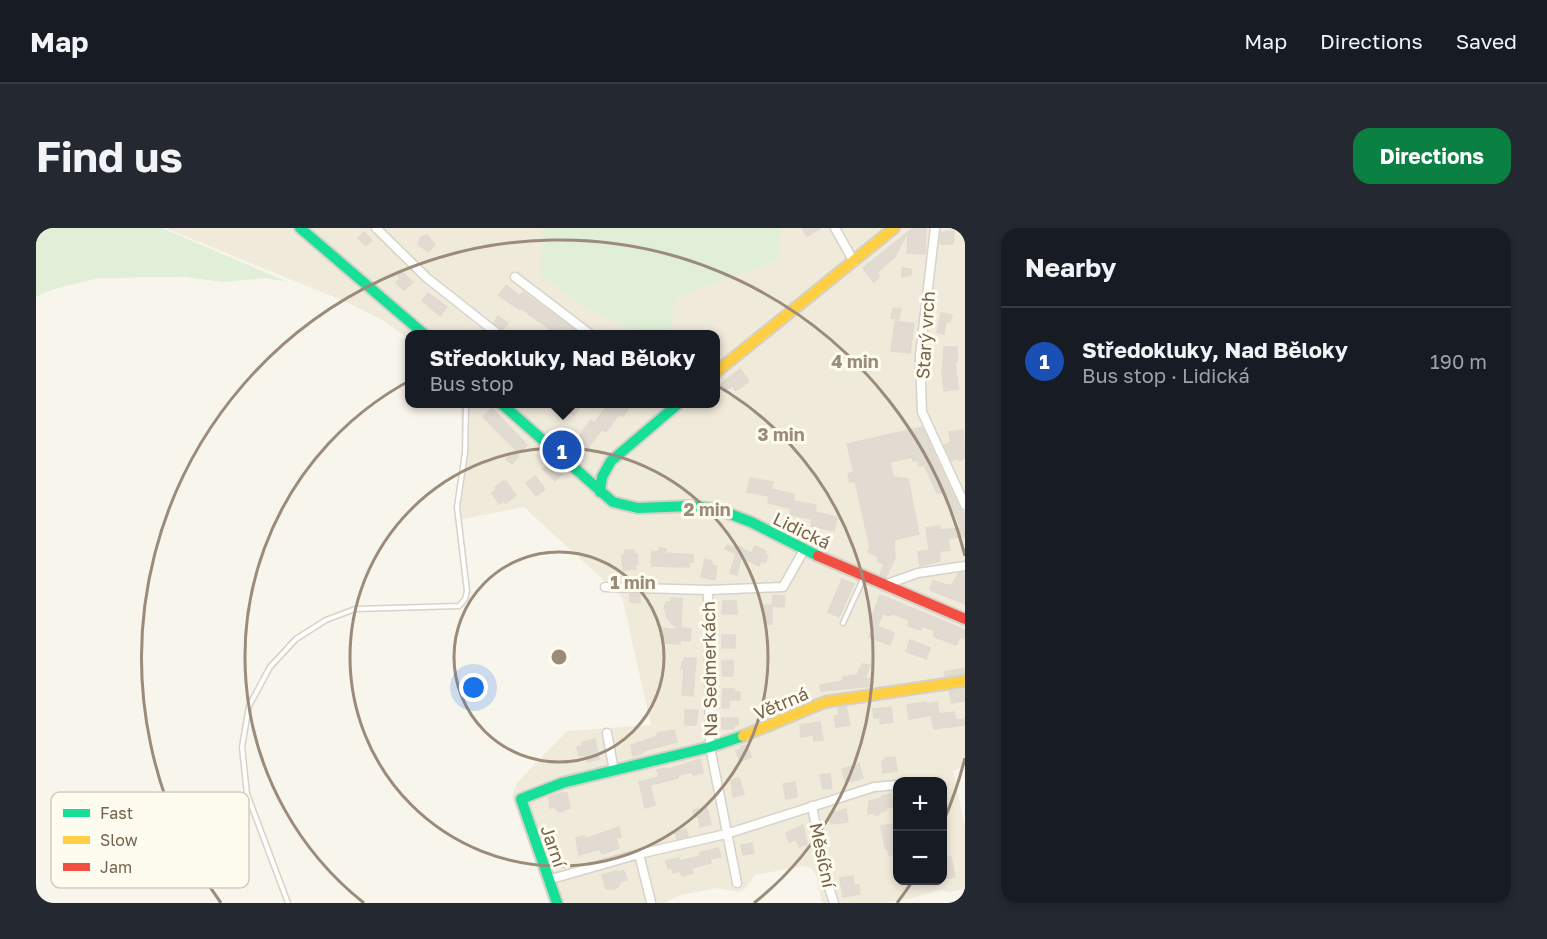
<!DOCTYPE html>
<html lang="en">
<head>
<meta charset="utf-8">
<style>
	body { margin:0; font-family:"Golos Text",sans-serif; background:#242831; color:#f1f3f6 }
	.controls { position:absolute; right:18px; bottom:18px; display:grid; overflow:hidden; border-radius:12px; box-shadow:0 3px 9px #0003 }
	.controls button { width:54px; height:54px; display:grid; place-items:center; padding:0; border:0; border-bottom:2px solid #363941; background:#171b24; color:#f1f3f6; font:30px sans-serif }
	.you { position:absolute; left:438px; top:460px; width:21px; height:21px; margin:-15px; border:4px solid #fff; border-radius:50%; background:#1a73e8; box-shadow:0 0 0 9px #1a73e833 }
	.badge { display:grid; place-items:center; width:39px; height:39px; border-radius:50%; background:#0b8043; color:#fff; font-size:20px; font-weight:700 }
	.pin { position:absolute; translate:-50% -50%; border:3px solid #fff; box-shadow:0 2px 6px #0006 }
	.popup { position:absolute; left:369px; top:102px; width:315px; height:78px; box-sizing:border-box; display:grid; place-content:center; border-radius:12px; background:#171b24; filter:drop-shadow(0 2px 4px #0005); font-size:20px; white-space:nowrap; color:#9ea1a6 }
	.popup b { font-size:22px; color:#f1f3f6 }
	.popup::after { content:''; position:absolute; left:50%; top:100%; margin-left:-12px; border:12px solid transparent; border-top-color:#171b24 }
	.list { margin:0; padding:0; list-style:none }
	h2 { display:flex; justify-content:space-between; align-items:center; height:78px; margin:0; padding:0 24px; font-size:26px }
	h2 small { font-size:20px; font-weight:400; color:#9ea1a6 }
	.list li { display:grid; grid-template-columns:39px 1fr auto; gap:18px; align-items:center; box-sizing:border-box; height:108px; padding:0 24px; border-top:2px solid #363941 }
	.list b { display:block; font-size:22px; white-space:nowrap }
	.list p { margin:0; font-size:20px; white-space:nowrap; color:#9ea1a6 }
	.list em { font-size:20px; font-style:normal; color:#9ea1a6 }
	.map { position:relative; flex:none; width:929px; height:675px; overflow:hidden; border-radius:18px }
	header { display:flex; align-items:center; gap:36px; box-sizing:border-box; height:84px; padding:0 30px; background:#171b24; border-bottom:2px solid #363941 }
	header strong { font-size:28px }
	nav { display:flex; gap:33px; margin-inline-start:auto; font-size:21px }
	.intro { display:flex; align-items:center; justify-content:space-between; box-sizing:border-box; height:144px; padding:0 36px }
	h1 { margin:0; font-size:42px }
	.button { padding:15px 27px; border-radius:18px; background:#0b8043; color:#fff; font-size:21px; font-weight:700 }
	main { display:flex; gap:36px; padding:0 36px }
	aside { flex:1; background:#171b24; border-radius:18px; box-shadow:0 3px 9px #0003 }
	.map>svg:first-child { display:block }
	.residential { fill:#f0eadb; fill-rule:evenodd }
	.green { fill:#e2efd8 }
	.building { fill:#e2dbd2; stroke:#e1dacf; stroke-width:1.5 }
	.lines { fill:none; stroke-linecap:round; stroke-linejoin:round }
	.lane-casing { stroke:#d7d2cb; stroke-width:7 }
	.street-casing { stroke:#d7d2cb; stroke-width:11 }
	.fast-casing { stroke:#d6d1c8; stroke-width:14 }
	.slow-casing { stroke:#d6d1c8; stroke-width:14 }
	.jam-casing { stroke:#d6d1c8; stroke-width:14 }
	.lane { stroke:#fefefc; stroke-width:4 }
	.street { stroke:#fefefc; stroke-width:8 }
	.fast { stroke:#16e098; stroke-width:10 }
	.slow { stroke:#ffcf43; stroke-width:10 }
	.jam { stroke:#f24e42; stroke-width:10 }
	.ring { fill:none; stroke:#9b8b7a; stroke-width:3 }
	.labels { text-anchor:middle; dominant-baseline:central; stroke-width:6; stroke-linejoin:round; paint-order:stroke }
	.street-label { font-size:18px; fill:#76624d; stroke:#fefbef }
	.key { fill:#fefbef; stroke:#d5cdbe; stroke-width:1.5 }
	.key-label { font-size:16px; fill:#76624d }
	.centre { fill:#9b8b7a; stroke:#fefbef; stroke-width:3 }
	.ring-label { font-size:18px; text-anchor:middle; font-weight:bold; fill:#9b8b7a; stroke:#fefbef; stroke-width:6; stroke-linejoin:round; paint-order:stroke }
</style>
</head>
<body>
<header>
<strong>Map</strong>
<nav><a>Map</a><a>Directions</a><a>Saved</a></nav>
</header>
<div class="intro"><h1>Find us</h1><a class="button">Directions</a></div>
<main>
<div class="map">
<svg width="929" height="675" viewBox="0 0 929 675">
	<rect width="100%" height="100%" fill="#f8f5ed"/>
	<!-- residential -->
	<path class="residential" d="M129 0H929V538L917 543 929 599V661L913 664 904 661 877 670 847 675H786L780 647 776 641 767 638 719 647 709 661 703 664 680 660 641 668 629 675H513L476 568 481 555 531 503 615 497 586 369 488 279 418 293 426 223 425 176H679V106H373V111L345 91 310 74ZM861 554H906V652H861Z"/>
	<!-- green -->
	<path class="green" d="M0 0H126L252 54 230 50 188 54 148 49 62 50 18 61 0 69Z
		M507 0H744L742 32 639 70 633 106C582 107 545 75 504 47Z"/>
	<!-- building -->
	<path class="building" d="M766 0H785L771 8Z
		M877 0H890L889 26 871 25 872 4Z
		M910 3H918L917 16H904L905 4 909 5Z
		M328 4 336 12 330 18 322 10Z
		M871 5 859 29 841 44 844 49 838 54 827 40Z
		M391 7 399 17 392 24 382 16 385 9Z
		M866 40 875 41V47L866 49Z
		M366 44 377 54 368 62 360 55 364 51 362 48Z
		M470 57 484 68 487 64 544 106H520L485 80 484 81 475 76 463 67Z
		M392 65 411 79 404 88 386 73Z
		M857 80 865 81 863 91 855 90Z
		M905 85 916 87 914 94 910 93 908 106 901 104Z
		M462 88 472 95 467 102 458 95Z
		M859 93 878 96 874 125 855 123Z
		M908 119H921V134H919L922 161 908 163 906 146Z
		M704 141 713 153 700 163 696 158 689 163 684 157Z
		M522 176H539L544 179 538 187Z
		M578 176H596L587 188 583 186 570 204 566 201 552 220 541 211 555 192 558 195 572 177 576 179Z
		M456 180 491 217 483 225 447 189Z
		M886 199 923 280 929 286V309L912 310 914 322 903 323 904 333 884 338 882 324 893 322 890 300 904 298V302L925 300 910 264 901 265 888 237 883 238 882 232 877 233 876 229 854 234 857 249 872 251 883 306 858 312 859 329 850 349 844 347 848 336 842 333 843 329 832 324 834 319 819 253 814 254 812 246 818 244 811 216Z
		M927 202 929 230 923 233 922 230 916 233 908 217 915 214 913 204Z
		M478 223 483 228 476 236 470 231Z
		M514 234 526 246 519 253 507 241Z
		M499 248 509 261 500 268 490 255Z
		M714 250 737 254 735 261 758 266 757 273 780 277 779 284 801 289 798 303 775 298 776 291 754 287 755 280 732 275 733 268 711 264Z
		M469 252 480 267 470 275 468 272 463 276 456 265 460 262 459 259Z
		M691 317 701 321 702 318 707 320V322L716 325 719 318 730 323 729 326 732 328 729 335 725 333 723 338 705 329 701 347 694 345 700 326 689 321Z
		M623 320 630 321V325L657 327V334H653V339L615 338 616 323 623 324Z
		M589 322H598V326H601L602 336 599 337 600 341 587 342 586 327 590 326Z
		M669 331 676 333V337L681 338 679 352 665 349Z
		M929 344V376L894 362 897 353 915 358 923 345Z
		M806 351 818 356 803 389 792 384Z
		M594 366H604V375L594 374Z
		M737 367 749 368 748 379 736 378Z
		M844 367 929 402V411L924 409 920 417 897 408 899 403 886 398 885 402 872 398 873 393 871 391 855 385 854 388 847 385 842 397 834 394Z
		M635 370 646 371 645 400 655 401 654 413 644 412V416L627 415V411L624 408 627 405V400L642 402 630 389V385L628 380 630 374H635Z
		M687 373H700L701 386H686Z
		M728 377H736V396H728Z
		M838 397 858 405 854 417 833 409Z
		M686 407H699V420H686Z
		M874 412 894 420 890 431 870 423Z
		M648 430H660L657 468 646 467 648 441H645L646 434H648Z
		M686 433H697V448H687Z
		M826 436 834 437 829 451 836 450 837 458 785 463 784 457 807 453V449L821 447Z
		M929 440V446L909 448 908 444Z
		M687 461H698L699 464H704V472H693V480H686Z
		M929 461V473L916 475 913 463Z
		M732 470 747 471V482L732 484Z
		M890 474V476L901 474 903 486 918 484 920 492 929 491V497L898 501 895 487 873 491 871 477Z
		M810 478 814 497 800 499 798 488 803 487 802 480Z
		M855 479 857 494 844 496V490H838L837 481Z
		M649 482H662L660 497H649Z
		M686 490H702V497H698V501H686Z
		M784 494 787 512 778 513 777 507 765 509 764 497Z
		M638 502 641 514 610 522 605 526 597 528 595 517 622 508 621 505Z
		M559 511 563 531 551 534 549 527 543 528 541 519 547 517 546 515Z
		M711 517 715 529 704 533 700 523 704 522 705 518Z
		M859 529 861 543 847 545 846 535 849 530Z
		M664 531 667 545 657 547 656 544 642 547V550L614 557 619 577 609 580 603 554 623 549 621 542 630 540V542Z
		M823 536 827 550 812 554 809 553 806 541Z
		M794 546 796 560 787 561 784 547Z
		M703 550 708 566 697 569 695 552Z
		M759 554 761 569 750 571 747 556Z
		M525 565H531L534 580 523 584 518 579 514 580 513 569Z
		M855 566 857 579 849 580 850 583 844 584 841 588 837 585 832 586 833 573 846 570V568Z
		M671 580 675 596 664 599 662 588 658 589 657 582Z
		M810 581 812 594 795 596 793 586Z
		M857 596 861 616V626L853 627 851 619 849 620 845 598Z
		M767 597 771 616 763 619 760 611 753 614 750 605Z
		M583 599 585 609 580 610 583 620 566 626 564 621 543 627 540 610 548 608 549 611Z
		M650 601 652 608 641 611 639 604Z
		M716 615 718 625 707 627 705 617Z
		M682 620 685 629 674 631 675 635 655 640 657 645 646 648 644 643 637 645 636 640 632 641 630 633 643 630 644 633 664 628 663 625Z
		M915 629 919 649 906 651V630Z
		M580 643 581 644 588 643 591 652 583 654 584 657 579 661H570L566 647Z
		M817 648 818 658 823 657 824 666 807 669 804 650Z"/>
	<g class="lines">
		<defs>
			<path id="lane" d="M807 395 828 349
				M252 675 211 566 206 519 213 478 234 439 260 411 290 392 319 381 423 378 429 371 431 363 421 279 429 225 430 176"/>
			<path id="street" d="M340 0 391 50 462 106
				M799 0 818 34
				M899 0 884 128 886 184 929 277
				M479 49 554 106
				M848 357 882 345 929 338
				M569 359 672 362 747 359 768 322
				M672 362 674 519 701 655
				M571 505 578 543
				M776 578 791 653 798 675
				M512 652 603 626
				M615 674 603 626 690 606 838 559 861 557"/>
			<path id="fast" d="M264 0 388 106
				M466 176 577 274 602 280 655 278 681 281 715 294 782 328
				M564 264 566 249 575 233 642 176
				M521 675 485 571 526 555 674 519 707 508"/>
			<path id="slow" d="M679 145 858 0
				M707 508 789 474 929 453"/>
			<path id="jam" d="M782 328 929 391"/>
		</defs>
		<!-- lane casing -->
		<use href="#lane" class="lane-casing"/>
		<!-- street casing -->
		<use href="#street" class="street-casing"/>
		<!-- fast casing -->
		<use href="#fast" class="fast-casing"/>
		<!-- slow casing -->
		<use href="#slow" class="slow-casing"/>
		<!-- jam casing -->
		<use href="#jam" class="jam-casing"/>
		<!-- lane -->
		<use href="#lane" class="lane"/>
		<!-- street -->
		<use href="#street" class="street"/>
		<!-- fast -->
		<use href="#fast" class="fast"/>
		<!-- slow -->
		<use href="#slow" class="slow"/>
		<!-- jam -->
		<use href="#jam" class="jam"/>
	</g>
	<!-- distance rings -->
	<g class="ring">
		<circle cx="523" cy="429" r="105"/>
		<circle cx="523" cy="429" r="209"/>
		<path d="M328 675A314 314 0 1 1 718 675"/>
		<path d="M929 530A418 418 0 0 1 908 592M876 654A418 418 0 0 1 861 675M185 675A418 418 0 1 1 929 328"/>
	</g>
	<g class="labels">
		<!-- street labels -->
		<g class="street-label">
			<text transform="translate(889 107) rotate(-86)">Starý vrch</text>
			<text transform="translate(766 302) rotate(26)">Lidická</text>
			<text transform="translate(673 441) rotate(-91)">Na Sedmerkách</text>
			<text transform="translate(745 475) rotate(-23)">Větrná</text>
			<text transform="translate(518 618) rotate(71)">Jarní</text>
			<text transform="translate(787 627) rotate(78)">Měsíční</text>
		</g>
	</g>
	<!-- legend -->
	<rect x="15" y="564" width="198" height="96" rx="9" class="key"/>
	<rect x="27" y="581" width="27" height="8" fill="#16e098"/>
	<rect x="27" y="608" width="27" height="8" fill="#ffcf43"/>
	<rect x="27" y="635" width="27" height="8" fill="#f24e42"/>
	<g class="key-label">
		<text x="64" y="591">Fast</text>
		<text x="64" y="618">Slow</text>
		<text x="64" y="645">Jam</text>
	</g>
	<circle cx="523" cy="429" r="9" class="centre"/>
	<g class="ring-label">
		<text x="819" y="140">4 min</text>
		<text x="745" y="213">3 min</text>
		<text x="671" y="288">2 min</text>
		<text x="597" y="361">1 min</text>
	</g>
</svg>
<div class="controls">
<button>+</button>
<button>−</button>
</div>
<div class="you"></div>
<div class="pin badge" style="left:526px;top:222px;background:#1a4fb4">1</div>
<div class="popup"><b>Středokluky, Nad Běloky</b>Bus stop</div>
</div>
<aside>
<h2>Nearby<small></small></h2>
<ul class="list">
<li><span class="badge" style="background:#1a4fb4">1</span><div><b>Středokluky, Nad Běloky</b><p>Bus stop · Lidická</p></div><em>190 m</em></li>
</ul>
</aside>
</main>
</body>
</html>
